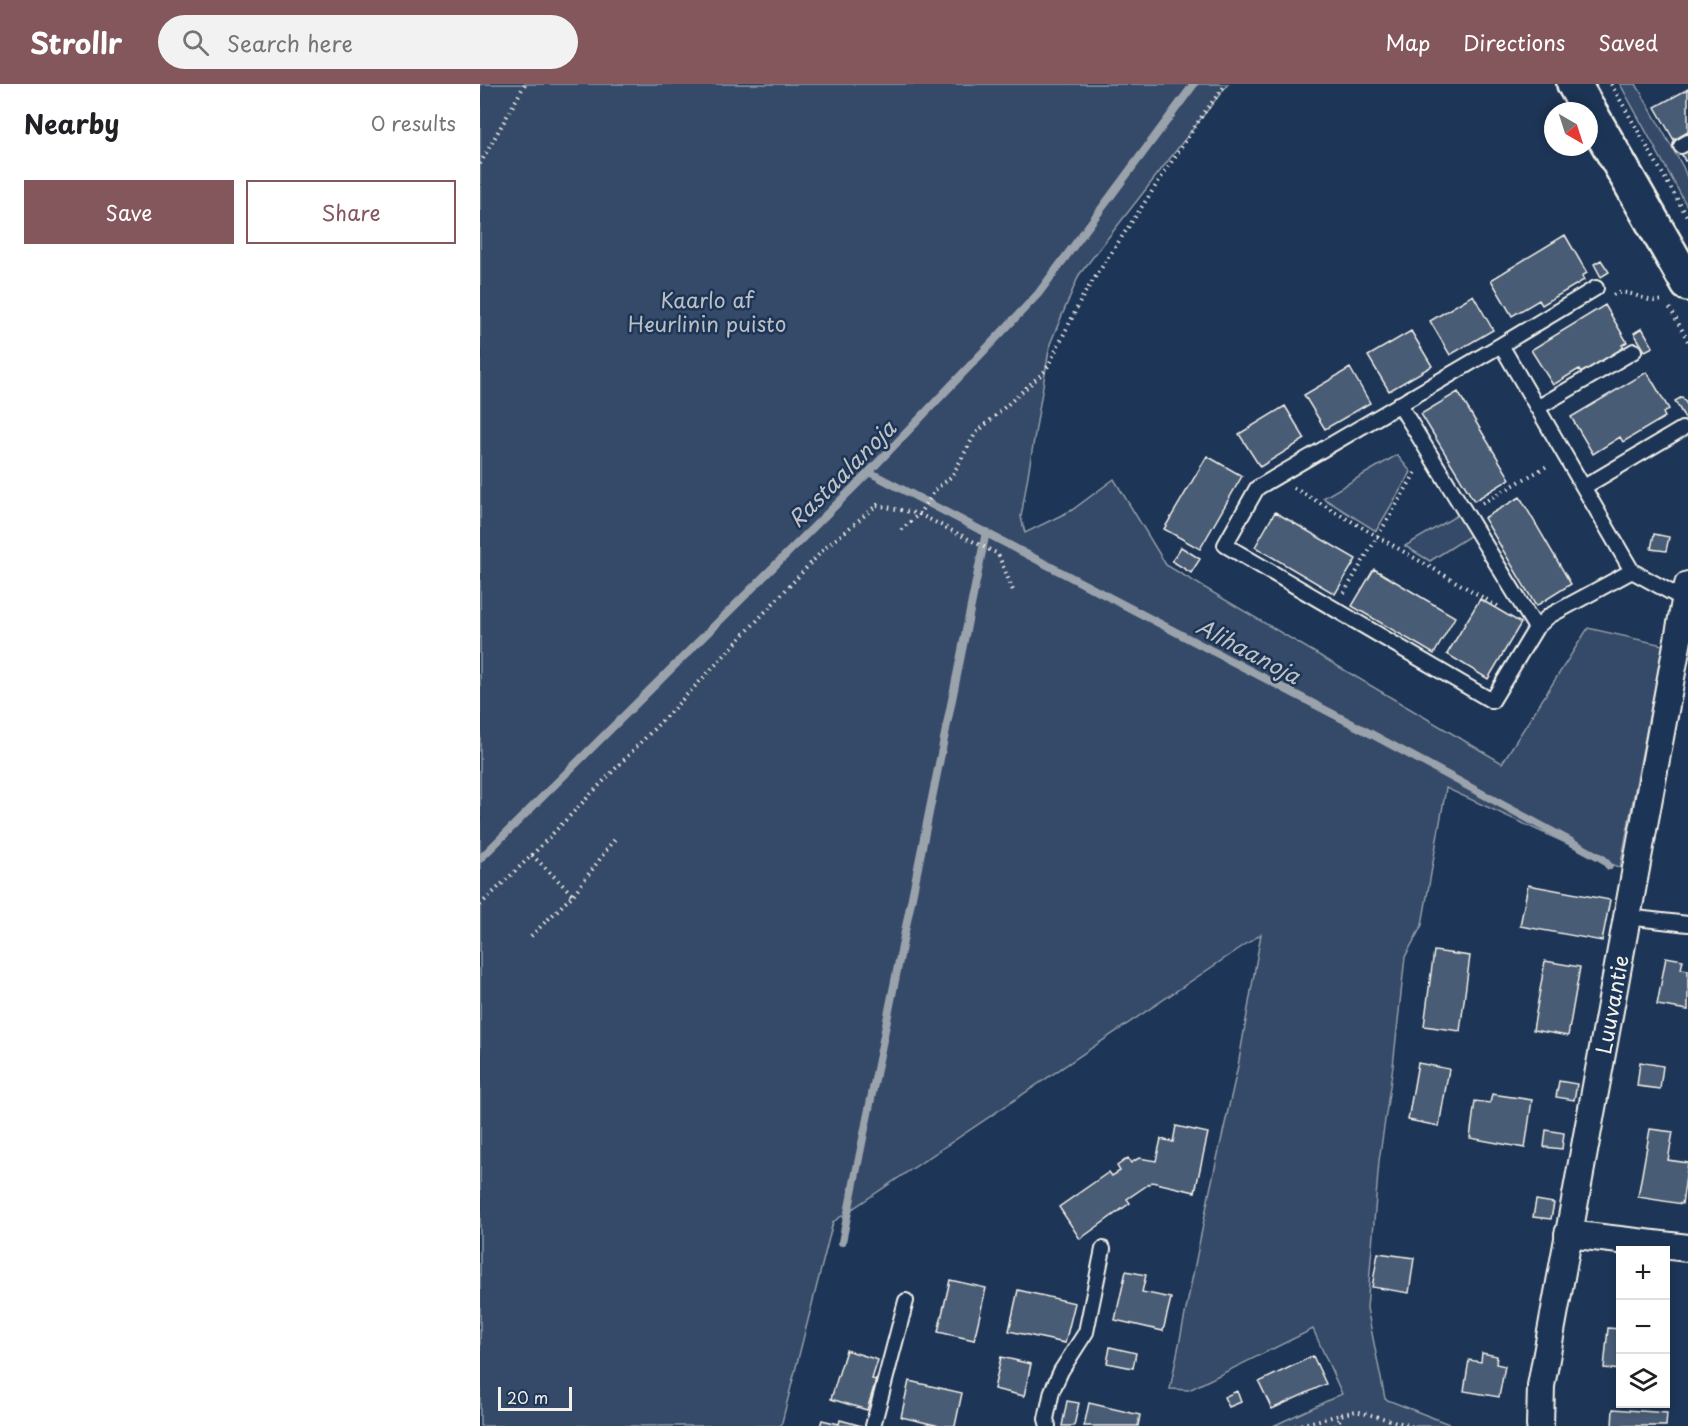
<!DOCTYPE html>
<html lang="en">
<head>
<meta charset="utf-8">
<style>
	body { margin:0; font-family:"Playpen Sans",sans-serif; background:#f2f2f2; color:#202124 }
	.controls { position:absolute; right:18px; bottom:18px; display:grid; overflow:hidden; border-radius:0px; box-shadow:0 3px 9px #0003 }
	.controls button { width:54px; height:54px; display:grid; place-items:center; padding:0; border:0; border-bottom:2px solid #e0e0e0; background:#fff; color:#202124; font:30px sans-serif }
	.compass { position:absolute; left:1064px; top:18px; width:54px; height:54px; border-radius:50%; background:#fff; box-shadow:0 3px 9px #0003; rotate:141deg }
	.scale { position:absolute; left:18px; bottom:15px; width:74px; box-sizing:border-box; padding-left:6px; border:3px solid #f4f1e8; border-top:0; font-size:16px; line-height:21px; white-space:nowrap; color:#f4f1e8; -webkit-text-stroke:4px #1d3557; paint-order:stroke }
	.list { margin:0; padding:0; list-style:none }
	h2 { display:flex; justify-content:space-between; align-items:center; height:78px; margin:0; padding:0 24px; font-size:26px }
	h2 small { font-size:20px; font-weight:400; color:#757577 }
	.actions { display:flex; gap:12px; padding:18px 24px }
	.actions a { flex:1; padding:14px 0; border:2px solid #84575d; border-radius:0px; text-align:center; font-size:21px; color:#84575d }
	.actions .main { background:#84575d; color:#fff }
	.icon { flex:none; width:33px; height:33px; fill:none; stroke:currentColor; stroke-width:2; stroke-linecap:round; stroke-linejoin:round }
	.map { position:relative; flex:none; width:1208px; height:1342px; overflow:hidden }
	header { display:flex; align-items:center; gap:36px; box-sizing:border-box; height:84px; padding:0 30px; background:#84575d; color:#fff }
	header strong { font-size:28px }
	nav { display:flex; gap:33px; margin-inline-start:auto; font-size:21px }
	.search { width:420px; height:54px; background:#f2f2f2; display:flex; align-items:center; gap:15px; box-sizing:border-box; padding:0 21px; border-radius:33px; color:#757577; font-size:22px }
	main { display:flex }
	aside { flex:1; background:#fff }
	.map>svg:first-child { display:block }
	.green { fill:#354a67; stroke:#949ea8; stroke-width:1.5 }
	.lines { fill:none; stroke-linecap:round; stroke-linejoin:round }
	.stream { stroke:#9aa2ab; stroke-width:8 }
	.building { fill:#485b74; stroke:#f4f1e8; stroke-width:1.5 }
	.service-casing { stroke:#f4f1e8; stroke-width:18 }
	.minor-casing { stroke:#f4f1e8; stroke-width:30 }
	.primary-casing { stroke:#f4f1e8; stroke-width:38 }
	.path { stroke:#f4f1e8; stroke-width:4; stroke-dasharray:1.5 4.5; stroke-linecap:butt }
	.service { stroke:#1d3557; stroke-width:14 }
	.minor { stroke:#1d3557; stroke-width:26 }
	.primary { stroke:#1d3557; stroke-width:33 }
	.labels { text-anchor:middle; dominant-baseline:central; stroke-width:5; stroke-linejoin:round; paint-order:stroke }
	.park-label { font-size:21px; fill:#bbbfc1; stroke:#1d3557 }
	.street-label { font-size:21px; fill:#f4f1e8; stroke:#1d3557 }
	.water-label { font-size:22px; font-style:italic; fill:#c0c3c4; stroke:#1d3557 }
</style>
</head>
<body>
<header>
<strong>Strollr</strong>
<div class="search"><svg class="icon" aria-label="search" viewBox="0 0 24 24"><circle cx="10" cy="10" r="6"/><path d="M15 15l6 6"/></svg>Search here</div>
<nav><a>Map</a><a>Directions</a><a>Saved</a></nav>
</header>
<main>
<aside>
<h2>Nearby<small>0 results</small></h2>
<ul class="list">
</ul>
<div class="actions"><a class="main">Save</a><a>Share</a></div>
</aside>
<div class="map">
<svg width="1208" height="1342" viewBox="0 0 1208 1342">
	<rect width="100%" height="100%" fill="#1d3557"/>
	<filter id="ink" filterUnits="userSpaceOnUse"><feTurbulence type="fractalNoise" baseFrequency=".0167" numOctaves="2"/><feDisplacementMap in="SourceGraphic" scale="12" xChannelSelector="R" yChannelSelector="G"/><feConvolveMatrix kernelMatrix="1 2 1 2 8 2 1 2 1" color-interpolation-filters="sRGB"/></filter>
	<g filter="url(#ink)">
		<!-- green -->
		<path class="green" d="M0 0H748L599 191 570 260 541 433 545 449 592 426 634 395 686 481 1022 679 1108 544 1183 561 1140 784 966 704 942 841 925 873 913 982 899 1077 887 1224 905 1315 974 1342H793L862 1310 833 1245 709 1306 690 1305 730 1106 758 982 781 850 353 1138 301 1342H0Z
			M1140 0H1156L1203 83 1208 96V124Z
			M917 371 931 388 896 447 843 414Z
			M981 429 993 450 950 477 925 462Z"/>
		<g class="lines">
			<!-- stream -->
			<path class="stream" d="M389 388 882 645 1123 775 1129 782
				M0 775 389 388 558 210 714 0
				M362 1158 506 448"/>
		</g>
		<!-- building -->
		<path class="building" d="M1208 5V48L1194 56 1175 23Z
			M1208 65V76L1205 77 1201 69Z
			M1085 151 1107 189 1102 192 1104 196 1062 221 1059 216 1032 232 1011 196Z
			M1121 176 1129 188 1121 193 1114 180Z
			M993 211 1013 246 970 271 950 237Z
			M1125 221 1147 258 1142 261 1144 264 1102 290 1099 285 1073 301 1051 266Z
			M1162 244 1173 263 1165 267 1154 249Z
			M931 247 952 282 909 307 888 272Z
			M870 284 890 319 845 345 824 311Z
			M1167 288 1189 325 1183 329 1185 333 1143 358 1140 353 1113 370 1091 333Z
			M978 308 1030 395 994 417 941 330Z
			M1202 313 1208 322V334L1206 336 1195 317Z
			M805 322 825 355 780 383 759 350Z
			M727 372 762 392 720 465 684 445Z
			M1040 413 1091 500 1056 522 1004 434Z
			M795 428 876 475 855 510 775 463Z
			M1174 450 1189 453 1186 467 1171 465Z
			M701 463 720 475 711 489 692 477Z
			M894 485 975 533 954 570 872 522Z
			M1000 515 1041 539 1008 595 967 570Z
			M1048 801 1130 816 1122 857 1040 842Z
			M954 867 990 872 980 947 944 942Z
			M1186 873 1203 876 1201 885 1208 886V926L1177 921Z
			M1065 877 1100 883 1088 952 1053 946Z
			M1160 978 1183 982 1180 1005 1157 1002Z
			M938 979 969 985 959 1042 928 1036Z
			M1079 997 1097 1000 1094 1016 1076 1013Z
			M1012 1010 1052 1016 1045 1064 990 1054 995 1017 1010 1019Z
			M696 1042 728 1049 715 1108 672 1098 647 1115 650 1119 600 1155 579 1123 629 1088 632 1092 640 1087 637 1082 648 1074 651 1079 659 1074 676 1077 681 1055 693 1058Z
			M1170 1045 1193 1048 1188 1076 1208 1079 1202 1120 1158 1113Z
			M1066 1046 1084 1049 1082 1065 1064 1063Z
			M1056 1116 1074 1119 1071 1135 1053 1133Z
			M898 1169 934 1174 929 1209 892 1203Z
			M646 1187 666 1191 662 1208 691 1214 683 1247 635 1236Z
			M470 1196 506 1204 494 1256 458 1248Z
			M538 1206 595 1219 585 1259 529 1247Z
			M1128 1244 1140 1245V1286L1124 1284Z
			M630 1263 656 1269 653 1284 627 1279Z
			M366 1266 398 1276 392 1295 396 1296 387 1326 351 1315Z
			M1002 1269 1017 1272 1016 1280 1025 1282 1019 1313 984 1307 989 1276 1001 1278Z
			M833 1272 846 1300 792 1325 779 1298Z
			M521 1273 551 1280 544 1312 514 1305Z
			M429 1297 482 1309 475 1342H460L421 1333Z
			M757 1307 761 1318 749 1323 744 1313Z
			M587 1317 599 1319 594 1342H582Z
			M609 1319 660 1331 658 1342H604Z
			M1133 1325 1187 1329 1186 1342H1132Z
			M342 1336 359 1340 360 1336 382 1342H340Z"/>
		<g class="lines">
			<defs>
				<path id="service" d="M1201 62 1208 58
					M1021 261 1116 204
					M919 320 1056 544
					M1057 324 1154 267
					M1104 403 1202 345
					M1152 487 1069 532 1056 544 1012 617 745 461 777 404 1021 261 1152 487 1205 516
					M1147 833 1208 840
					M393 1342 426 1217
					M568 1342 566 1335 572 1307 581 1287 606 1248 623 1165"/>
				<g id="minor">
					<path d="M1088 1150 1208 1164"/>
					<path id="s1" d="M1060 1342 1061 1302 1208 501"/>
				</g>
				<path id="primary" d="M1094 0 1208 200"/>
			</defs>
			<!-- service casing -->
			<use href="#service" class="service-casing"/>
			<!-- minor casing -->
			<use href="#minor" class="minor-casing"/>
			<!-- primary casing -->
			<use href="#primary" class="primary-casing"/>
			<!-- path -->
			<path class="path" d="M1131 0 1208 134
				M0 80 45 0
				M1133 211C1147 204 1160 215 1174 217 1175 217 1182 216 1184 216
				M1190 224 1208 257
				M814 404 1021 524
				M1002 419 1069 381
				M421 446 439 430 518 470 534 509
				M864 509 937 386
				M52 771 93 811
				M0 821 52 771 226 591 344 465 397 421 439 430 457 404 472 392 495 350 566 286 604 210 724 29 746 0
				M51 852 93 811 135 755
				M815 1342 876 1327 932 1342
				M856 1342 862 1331"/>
			<!-- service -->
			<use href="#service" class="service"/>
			<!-- minor -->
			<use href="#minor" class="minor"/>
			<!-- primary -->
			<use href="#primary" class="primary"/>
		</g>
	</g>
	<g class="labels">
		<!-- park labels -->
		<g class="park-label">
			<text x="227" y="215">Kaarlo af<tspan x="227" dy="24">Heurlinin puisto</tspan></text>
		</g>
		<!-- street labels -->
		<g class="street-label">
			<text stroke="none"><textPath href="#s1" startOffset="428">Luuvantie</textPath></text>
		</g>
		<!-- water labels -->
		<g class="water-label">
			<text transform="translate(361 389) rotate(-45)">Rastaalanoja</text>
			<text transform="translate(769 566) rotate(28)">Alihaanoja</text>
		</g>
	</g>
</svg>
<div class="controls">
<button>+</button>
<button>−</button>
<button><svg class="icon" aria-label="layers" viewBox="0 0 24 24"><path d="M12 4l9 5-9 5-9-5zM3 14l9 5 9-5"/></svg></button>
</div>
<svg class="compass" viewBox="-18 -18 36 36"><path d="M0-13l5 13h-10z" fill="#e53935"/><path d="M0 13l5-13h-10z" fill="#757577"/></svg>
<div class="scale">20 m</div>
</div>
</main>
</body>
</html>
